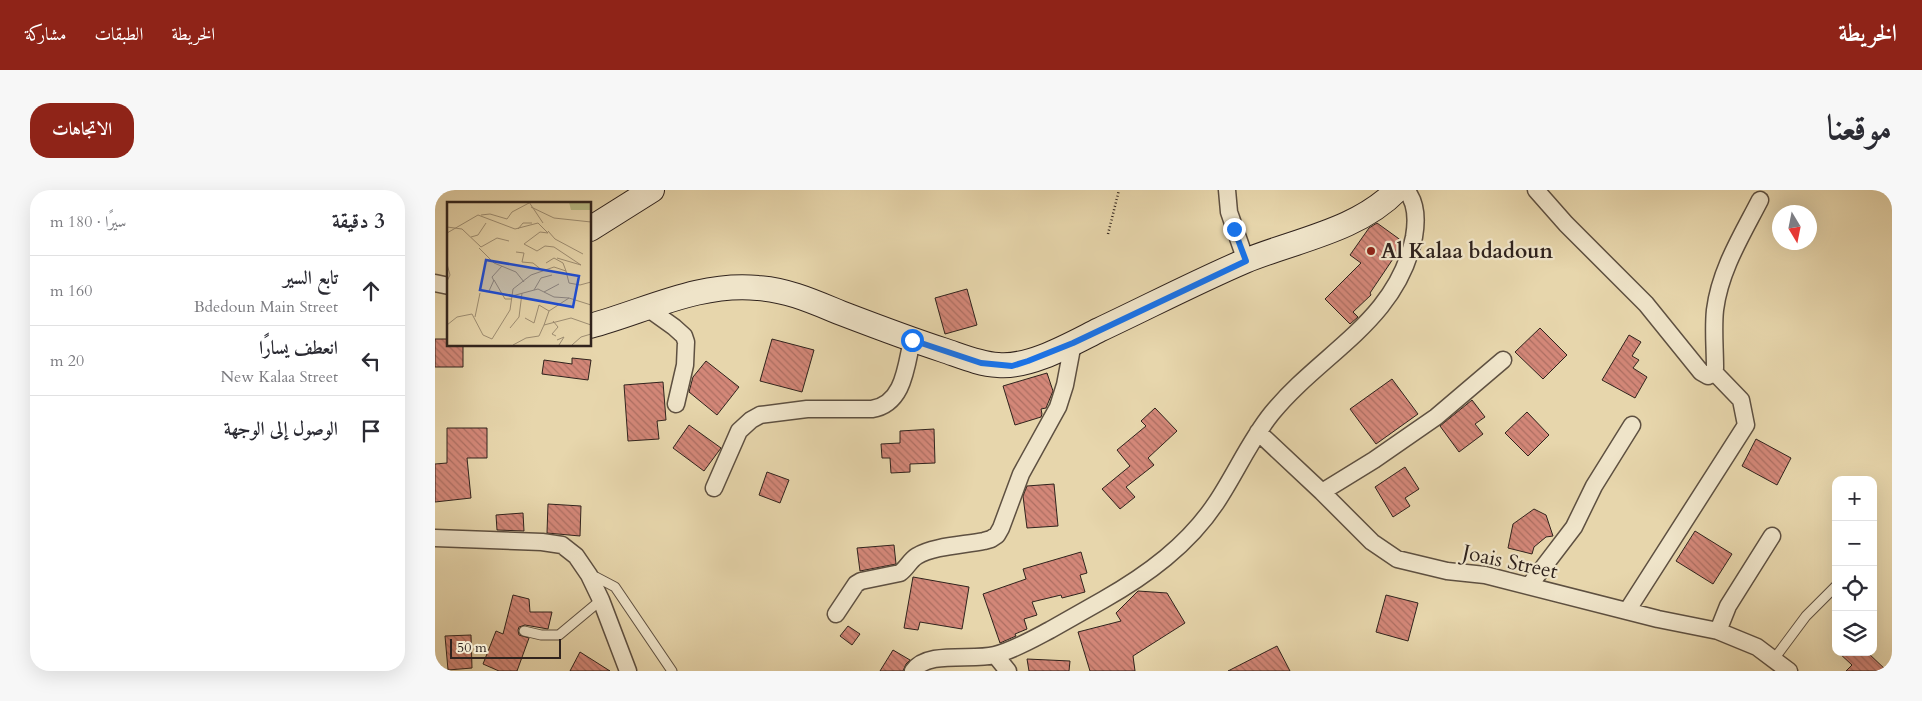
<!DOCTYPE html>
<html lang="ar">
<head>
<meta charset="utf-8">
<style>
	body { margin:0; font-family:Cardo,Amiri,serif; background:#f7f7f7; color:#2b2b33; direction:rtl }
	.controls { position:absolute; right:15px; bottom:15px; display:grid; overflow:hidden; border-radius:10px; box-shadow:0 5px 20px #0002 }
	.controls button { width:45px; height:45px; display:grid; place-items:center; padding:0; border:0; border-bottom:1px solid #e1e1e2; background:#fff; color:#2b2b33; font:25px sans-serif }
	.compass { position:absolute; left:1337px; top:15px; width:45px; height:45px; border-radius:50%; background:#fff; box-shadow:0 5px 20px #0002; rotate:170deg }
	.scale { position:absolute; left:15px; bottom:12px; width:111px; box-sizing:border-box; padding-left:5px; border:2px solid #30231d; border-top:0; font-size:14px; line-height:18px; white-space:nowrap; color:#30231d; -webkit-text-stroke:4px #efe4c9; paint-order:stroke }
	.stop { position:absolute; width:15px; height:15px; margin:-11px; border:4px solid #1a73e8; border-radius:50%; background:#fff }
	.stop.end { background:#1a73e8; border-color:#fff; box-shadow:0 1px 5px #0008 }
	.list { margin:0; padding:0; list-style:none }
	h2 { display:flex; justify-content:space-between; align-items:center; height:65px; margin:0; padding:0 20px; font-size:21px }
	h2 small { font-size:16px; font-weight:400; color:#7c7c81 }
	.list li { display:grid; grid-template-columns:32px 1fr auto; gap:15px; align-items:center; box-sizing:border-box; height:70px; padding:0 20px; border-top:1px solid #e1e1e2 }
	.list b { display:block; font-size:19px; white-space:nowrap }
	.list p { margin:0; font-size:16px; white-space:nowrap; color:#7c7c81 }
	.list em { font-size:16px; font-style:normal; color:#7c7c81 }
	.icon { flex:none; width:28px; height:28px; fill:none; stroke:currentColor; stroke-width:2; stroke-linecap:round; stroke-linejoin:round }
	.map { position:relative; flex:none; width:1457px; height:481px; overflow:hidden; direction:ltr; border-radius:20px }
	header { display:flex; align-items:center; gap:30px; box-sizing:border-box; height:70px; padding:0 25px; background:#8f2418; color:#fff }
	header strong { font-size:24px }
	nav { display:flex; gap:28px; margin-inline-start:auto; font-size:18px }
	.intro { display:flex; align-items:center; justify-content:space-between; box-sizing:border-box; height:120px; padding:0 30px }
	h1 { margin:0; font-size:35px }
	.button { padding:12px 22px; border-radius:20px; background:#8f2418; color:#fff; font-size:18px; font-weight:700 }
	main { display:flex; gap:30px; padding:0 30px }
	aside { flex:1; background:#fff; border-radius:20px; box-shadow:0 5px 20px #0002 }
	.map>svg:first-child { display:block }
	.building { fill:url(#building-back-hatch); stroke:#30231d }
	.lines { fill:none; stroke-linecap:round; stroke-linejoin:round }
	.service-casing { stroke:#5e5041; stroke-width:11 }
	.minor-casing { stroke:#5e5041; stroke-width:19 }
	.secondary-casing { stroke:#30231d; stroke-width:26 }
	.path { stroke:#30231d; stroke-width:2.5; stroke-dasharray:1 2.5; stroke-linecap:butt }
	.service { stroke:#efe4c9; stroke-width:9 }
	.minor { stroke:#efe4c9; stroke-width:16 }
	.secondary { stroke:#efe4c9; stroke-width:24 }
	.route { stroke:#1a73e8; stroke-width:6 }
	.poi-dot { fill:#8f2418; stroke:#efe4c9; stroke-width:2 }
	.labels { text-anchor:middle; dominant-baseline:central; stroke-width:4.5; stroke-linejoin:round; paint-order:stroke }
	.poi-label { font-size:21px; font-weight:bold; fill:#30231d; stroke:#efe4c9; text-anchor:start }
	.street-label { font-size:21px; fill:#30231d; stroke:#efe4c9 }
	.inset-road { fill:none; stroke:#9e8e73; stroke-width:1 }
	.view { fill:#1d4ed8; fill-opacity:0.15; stroke:#1d4ed8; stroke-width:2.5 }
	.inset-edge { fill:none; stroke:#30231d; stroke-width:2.5 }
</style>
</head>
<body>
<header>
<strong>الخريطة</strong>
<nav><a>الخريطة</a><a>الطبقات</a><a>مشاركة</a></nav>
</header>
<div class="intro"><h1>موقعنا</h1><a class="button">الاتجاهات</a></div>
<main>
<div class="map">
<svg width="1457" height="481" viewBox="0 0 1457 481">
	<defs>
		<pattern id="building-back-hatch" width="6" height="6" patternUnits="userSpaceOnUse" patternTransform="scale(1.25)"><rect width="6" height="6" fill="#d38778"/><path d="M-1 5l2 2M0 0l6 6M5-1l2 2" fill="none" stroke="#ac6e62"/></pattern>
	</defs>
	<rect width="100%" height="100%" fill="#e7d6ac"/>
	<filter id="stains"><feTurbulence type="fractalNoise" baseFrequency=".004" numOctaves="4"/><feColorMatrix values="0 0 0 0 .2 0 0 0 0 .09 0 0 0 0 .02 0 0 0 .5 -.17"/></filter>
	<radialGradient id="worn" r=".72"><stop offset=".6" stop-color="#630" stop-opacity="0"/><stop offset="1" stop-color="#630" stop-opacity=".3"/></radialGradient>
	<!-- building -->
	<path class="building" d="M942 33 967 51 964 60 935 103 936 105 918 122 923 127 915 134 890 109 926 73 915 65 934 38Z
		M532 99 542 135 510 144 500 108Z
		M1105 138 1132 165 1108 189 1080 162Z
		M1194 145 1206 152 1197 166 1204 170 1198 178 1212 187 1200 208 1167 190Z
		M0 149H14V155H28V177H0Z
		M337 149 379 160 367 202 325 191Z
		M137 168 156 170 153 190 107 184 109 170 137 174Z
		M271 171 304 197 282 225 254 202 258 187Z
		M612 183 618 201 611 218 606 219 607 224 606 227 580 235 568 196Z
		M957 189 983 224 941 254 915 219Z
		M228 192 231 230 222 231 224 249 193 251 189 195Z
		M1037 210 1050 227 1040 234 1048 244 1024 262 1005 236Z
		M720 218 742 241 713 268 719 275 691 297 700 307 685 319 667 299 695 276 682 260 711 236 706 231Z
		M1092 222 1114 245 1093 266 1070 243Z
		M254 235 286 258 269 281 238 258Z
		M12 238H52V268H32L36 308 0 312V274L12 273Z
		M499 239 500 273 475 274V282L456 283 455 268H447L446 254 465 253V241Z
		M1321 249 1356 268 1342 295 1307 276Z
		M970 277 984 299 970 308 975 316 958 327 940 297Z
		M332 282 354 290 345 313 324 305Z
		M619 294 623 336 592 338 588 306 592 296Z
		M113 314 146 316 145 346 112 343Z
		M1099 319 1111 325 1118 346 1111 347 1099 357 1097 364 1073 358 1078 334Z
		M88 323 89 341 62 340 61 325Z
		M1260 341 1297 364 1278 394 1241 371Z
		M459 355 461 374 425 381 422 358Z
		M646 362 652 383 645 385 650 402 627 408 626 405 597 412 602 425 589 429 592 439 580 444 581 446 565 453 548 404 591 389 588 379Z
		M478 387 534 397 527 439 485 432 483 440 469 438Z
		M703 401 732 403 750 433 698 466 700 481H655L643 442 686 431 681 423Z
		M78 405 94 409 95 422H117L113 439 90 435 84 437 83 440 84 445 94 448 82 481H64L48 474 61 441 68 444Z
		M951 405 983 413 973 451 941 442Z
		M413 436 425 444 417 455 405 446Z
		M36 445 37 478 13 480 10 446Z
		M842 456 855 481H793Z
		M458 460 475 470 471 474 468 481H445Z
		M145 462 175 481H135Z
		M1403 462H1432L1452 481H1411L1417 475Z
		M592 469 635 471 634 481H594Z"/>
	<g class="lines">
		<defs>
			<path id="service" d="M155 385 161 387 180 397 237 481
				M89 441 106 445H124L166 410
				M1339 469 1371 426 1401 396"/>
			<path id="minor" d="M792 0 794 22 811 71
				M1101 0 1131 34 1211 114 1266 182 1273 186 1279 182 1280 178C1280 158 1278 139 1280 120 1285 80 1307 45 1325 10
				M0 93 14 96
				M211 117 239 137 249 146 251 152 250 175 241 214
				M823 242 887 302 937 352 962 369 1012 381 1050 385 1223 429 1283 441 1322 457 1354 481
				M279 298 304 241 316 230 325 225 372 219H437C469 214 471 176 477 150
				M887 302 939 270 1001 227 1068 170
				M0 348 107 352 127 355 141 366 154 385 166 410 193 481
				M1094 396 1139 337 1159 296 1197 235
				M1192 421 1311 235 1306 210 1279 182
				M401 424 421 394 426 391 465 383C472 378 475 370 482 366 498 356 529 355 549 351L556 349 562 345 566 338 586 284 623 217 630 195 638 153
				M1283 441 1293 416 1337 346
				M560 465 573 481
				M478 481C492 460 537 471 560 465 579 460 598 449 615 440 633 430 650 420 668 410 712 385 753 355 781 313 801 283 815 250 837 223 887 162 962 131 979 47 982 30 982 13 971 0"/>
			<path id="secondary" d="M155 39 217 0
				M155 136C211 121 264 92 323 98 353 100 379 112 406 123 440 136 474 149 508 160 526 166 544 174 563 175 595 178 636 154 664 140 713 117 761 92 810 71 861 50 922 41 962 0"/>
		</defs>
		<!-- service casing -->
		<use href="#service" class="service-casing"/>
		<!-- minor casing -->
		<use href="#minor" class="minor-casing"/>
		<!-- secondary casing -->
		<use href="#secondary" class="secondary-casing"/>
		<!-- path -->
		<path class="path" d="M673 44 684 0"/>
		<!-- service -->
		<use href="#service" class="service"/>
		<!-- minor -->
		<use href="#minor" class="minor"/>
		<!-- secondary -->
		<use href="#secondary" class="secondary"/>
	</g>
	<g class="lines">
		<!-- route -->
		<path class="route" d="M477 150 546 173 577 176 593 171 638 153 811 71 799 39"/>
	</g>
	<!-- markers -->
	<circle class="poi-dot" cx="936" cy="61" r="5"/>
	<g class="labels">
		<!-- poi labels -->
		<g class="poi-label">
			<text x="946" y="61">Al Kalaa bdadoun</text>
		</g>
		<!-- street labels -->
		<g class="street-label">
			<text transform="translate(1075 372) rotate(12)">Joais Street</text>
		</g>
	</g>
	<!-- overview -->
	<g transform="translate(12 12)">
		<rect width="144" height="144" fill="#e7d6ac"/>
		<path d="M122 0H144V8H124Z" fill="#b9bd87"/>
		<path class="inset-road" d="M82 0 96 21M84 5 107 16 144 20M34 13 43 12 60 17 65 10 82 1M0 25 15 27 34 45 50 36 62 39M71 27 76 21H85M101 29 108 37 136 52M0 31 31 13 68 27 91 21 101 31M24 35 31 33 39 21M77 42 90 49 98 44 107 45 134 63 110 56M77 42 93 30 101 31M32 46 47 61 69 70 77 80M69 50 77 51 75 60 86 61 96 69M0 62 3 73 0 79M119 69 122 81 133 83 144 80M47 79 45 75 55 64M87 88 94 76 105 73M42 89 47 78 58 97H65M97 90 112 82M65 94 66 87 84 73 107 65 119 69 116 61 107 56 99 61M122 96 144 103M28 115 33 91M78 116 87 121 92 103 102 109M106 119 111 125 105 132 109 134M0 123 10 115 25 112 36 133 45 137 63 108 65 94 91 87 107 95 122 96 102 109 97 123 124 116 144 123M63 126 72 115 75 91M110 138 117 135 112 143M66 143 79 136 92 134 97 123M125 143 134 135 144 132"/>
		<path class="view" d="M39 58 132 74 126 105 33 88Z"/>
		<rect width="144" height="144" class="inset-edge"/>
	</g>
	<rect width="100%" height="100%" filter="url(#stains)"/>
	<rect width="100%" height="100%" fill="url(#worn)"/>
</svg>
<div class="controls">
<button>+</button>
<button>−</button>
<button><svg class="icon" aria-label="locate" viewBox="0 0 24 24"><circle cx="12" cy="12" r="6"/><path d="M12 2v4M12 18v4M2 12h4M18 12h4"/></svg></button>
<button><svg class="icon" aria-label="layers" viewBox="0 0 24 24"><path d="M12 4l9 5-9 5-9-5zM3 14l9 5 9-5"/></svg></button>
</div>
<svg class="compass" viewBox="-18 -18 36 36"><path d="M0-13l5 13h-10z" fill="#e53935"/><path d="M0 13l5-13h-10z" fill="#7c7c81"/></svg>
<div class="scale">50 m</div>
<div class="stop" style="left:477px;top:150px"></div>
<div class="stop end" style="left:799px;top:39px"></div>
</div>
<aside>
<h2>3 دقيقة<small>سيرًا · 180 m</small></h2>
<ul class="list">
<li><svg class="icon" aria-label="ahead" viewBox="0 0 24 24"><path d="M12 20V5M6 11l6-6 6 6"/></svg><div><b>تابع السير</b><p>Bdedoun Main Street</p></div><em>160 m</em></li>
<li><svg class="icon" aria-label="left" viewBox="0 0 24 24"><path d="M17 20v-9H6M10 6l-5 5 5 5"/></svg><div><b>انعطف يسارًا</b><p>New Kalaa Street</p></div><em>20 m</em></li>
<li><svg class="icon" aria-label="arrive" viewBox="0 0 24 24"><path d="M6 21V4h12l-3 4 3 4H6"/></svg><div><b>الوصول إلى الوجهة</b></div></li>
</ul>
</aside>
</main>
</body>
</html>
